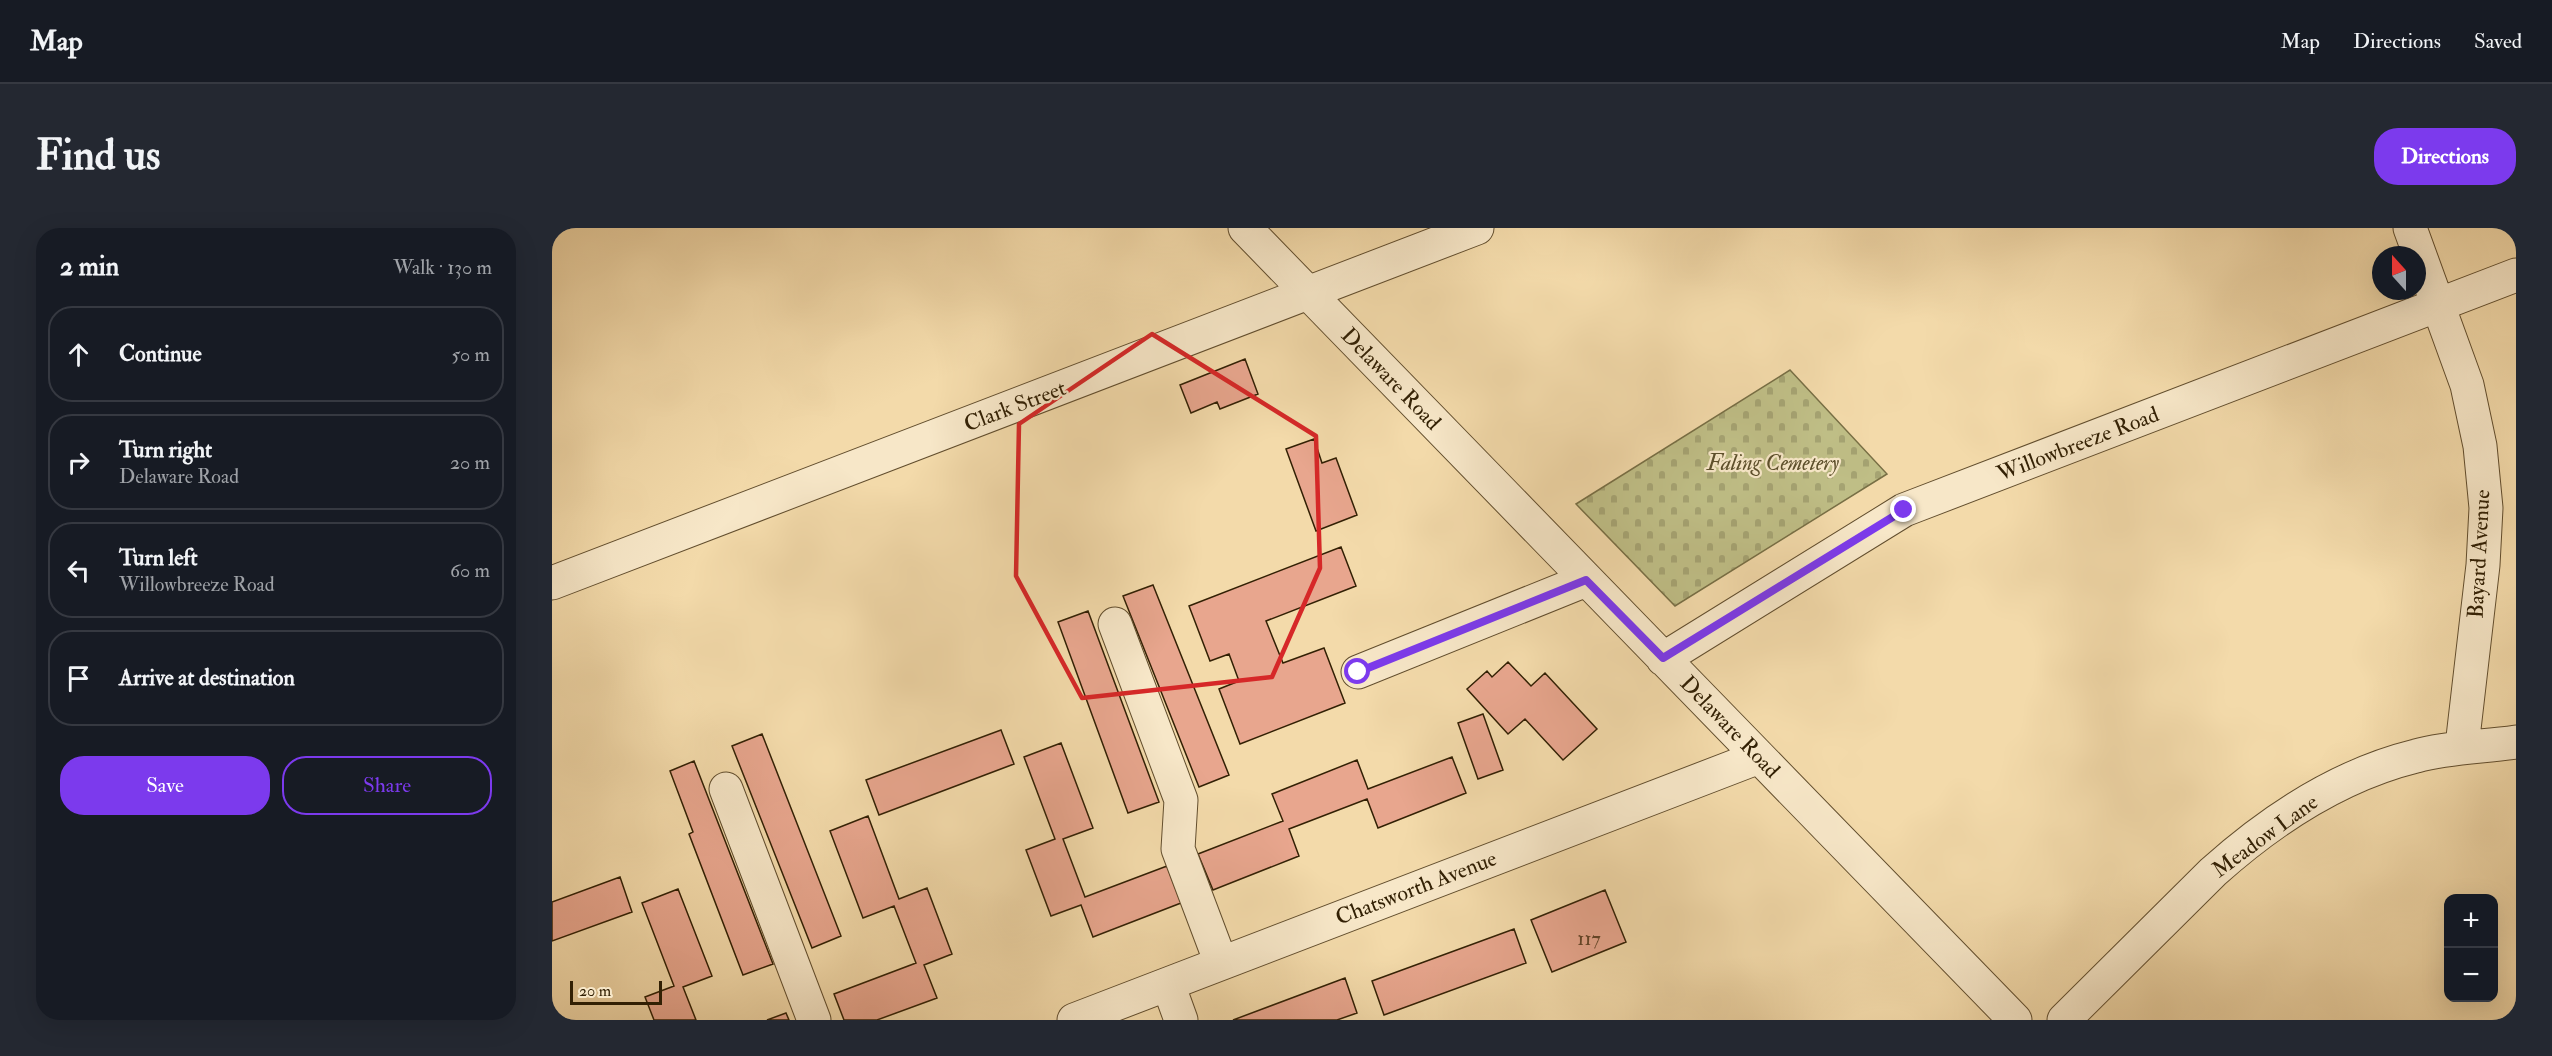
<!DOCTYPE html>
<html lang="en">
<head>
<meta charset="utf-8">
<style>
	body { margin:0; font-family:"IM FELL Double Pica",serif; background:#242831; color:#f1f3f6 }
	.controls { position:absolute; right:18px; bottom:18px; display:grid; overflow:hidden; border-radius:12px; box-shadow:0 6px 24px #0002 }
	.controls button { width:54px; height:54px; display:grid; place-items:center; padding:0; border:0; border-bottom:2px solid #363941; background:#171b24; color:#f1f3f6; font:30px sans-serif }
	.compass { position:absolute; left:1820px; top:18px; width:54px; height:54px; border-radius:50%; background:#171b24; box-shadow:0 6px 24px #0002; rotate:339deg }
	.scale { position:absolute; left:18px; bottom:15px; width:92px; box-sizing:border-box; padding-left:6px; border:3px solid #322004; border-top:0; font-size:16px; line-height:21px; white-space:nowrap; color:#322004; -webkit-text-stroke:4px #f7e7c8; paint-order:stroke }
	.stop { position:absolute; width:18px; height:18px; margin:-14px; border:4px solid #7c3aed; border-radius:50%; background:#fff }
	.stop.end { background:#7c3aed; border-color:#fff; box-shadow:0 2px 6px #0008 }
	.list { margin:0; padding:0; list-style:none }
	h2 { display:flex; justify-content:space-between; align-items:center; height:78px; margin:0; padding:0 24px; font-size:26px }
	h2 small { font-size:20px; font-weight:400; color:#9ea1a6 }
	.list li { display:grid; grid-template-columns:39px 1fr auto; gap:18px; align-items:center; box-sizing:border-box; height:96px; margin:0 12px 12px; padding:0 12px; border:2px solid #363941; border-radius:24px }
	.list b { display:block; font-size:22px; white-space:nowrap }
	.list p { margin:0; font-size:20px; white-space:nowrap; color:#9ea1a6 }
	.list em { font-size:20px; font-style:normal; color:#9ea1a6 }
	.actions { display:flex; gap:12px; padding:18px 24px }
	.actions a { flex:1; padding:14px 0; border:2px solid #7c3aed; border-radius:24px; text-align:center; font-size:21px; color:#7c3aed }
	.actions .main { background:#7c3aed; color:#fff }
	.icon { flex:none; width:33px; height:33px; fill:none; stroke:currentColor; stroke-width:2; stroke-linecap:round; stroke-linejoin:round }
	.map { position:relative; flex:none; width:1964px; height:792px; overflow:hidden; border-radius:24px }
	header { display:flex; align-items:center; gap:36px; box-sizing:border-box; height:84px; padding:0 30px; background:#171b24; border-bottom:2px solid #363941 }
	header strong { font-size:28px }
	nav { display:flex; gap:33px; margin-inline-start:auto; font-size:21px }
	.intro { display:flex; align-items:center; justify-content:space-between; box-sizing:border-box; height:144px; padding:0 36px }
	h1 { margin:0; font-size:42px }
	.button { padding:15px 27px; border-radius:24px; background:#7c3aed; color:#fff; font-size:21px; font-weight:700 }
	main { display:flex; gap:36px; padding:0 36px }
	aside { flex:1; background:#171b24; border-radius:24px; box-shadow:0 6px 24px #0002 }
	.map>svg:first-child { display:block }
	.cemetery { fill:url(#cemetery-stones); stroke:#786f45; stroke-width:1.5 }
	.building { fill:#e8a68e; stroke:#322004; stroke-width:1.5 }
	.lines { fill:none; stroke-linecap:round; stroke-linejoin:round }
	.minor-casing { stroke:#624e2e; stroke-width:35 }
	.minor { stroke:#f7e7c8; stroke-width:33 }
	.route { stroke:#7c3aed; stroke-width:8 }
	.marked { fill:none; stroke:#d62828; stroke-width:4.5; stroke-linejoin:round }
	.labels { text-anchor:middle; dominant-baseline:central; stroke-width:4.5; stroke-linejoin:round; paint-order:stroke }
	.number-label { font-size:20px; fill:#604226 }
	.street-label { font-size:22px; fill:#322004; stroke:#f7e7c8 }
	.park-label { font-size:22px; font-style:italic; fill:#5c4f2b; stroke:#f7e7c8 }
</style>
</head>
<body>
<header>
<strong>Map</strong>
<nav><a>Map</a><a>Directions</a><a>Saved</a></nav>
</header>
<div class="intro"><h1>Find us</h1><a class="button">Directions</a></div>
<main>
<aside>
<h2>2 min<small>Walk · 130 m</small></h2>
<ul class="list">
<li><svg class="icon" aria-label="ahead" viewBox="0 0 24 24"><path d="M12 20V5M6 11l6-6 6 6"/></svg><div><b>Continue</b></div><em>50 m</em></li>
<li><svg class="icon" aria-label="right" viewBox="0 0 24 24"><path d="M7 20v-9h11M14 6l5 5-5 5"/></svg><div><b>Turn right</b><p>Delaware Road</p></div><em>20 m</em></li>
<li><svg class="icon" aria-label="left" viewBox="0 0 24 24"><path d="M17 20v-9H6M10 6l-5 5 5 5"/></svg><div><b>Turn left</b><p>Willowbreeze Road</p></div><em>60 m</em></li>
<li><svg class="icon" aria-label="arrive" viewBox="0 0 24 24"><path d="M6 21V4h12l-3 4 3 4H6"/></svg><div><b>Arrive at destination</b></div></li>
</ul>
<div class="actions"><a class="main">Save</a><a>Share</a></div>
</aside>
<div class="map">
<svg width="1964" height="792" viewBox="0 0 1964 792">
	<defs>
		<pattern id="cemetery-stones" width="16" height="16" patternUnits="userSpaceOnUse" patternTransform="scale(1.5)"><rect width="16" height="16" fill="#bfbe86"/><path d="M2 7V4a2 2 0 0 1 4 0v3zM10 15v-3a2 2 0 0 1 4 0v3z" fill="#a5a372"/></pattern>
	</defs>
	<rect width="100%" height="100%" fill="#f3daaa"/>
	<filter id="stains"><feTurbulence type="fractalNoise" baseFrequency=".00333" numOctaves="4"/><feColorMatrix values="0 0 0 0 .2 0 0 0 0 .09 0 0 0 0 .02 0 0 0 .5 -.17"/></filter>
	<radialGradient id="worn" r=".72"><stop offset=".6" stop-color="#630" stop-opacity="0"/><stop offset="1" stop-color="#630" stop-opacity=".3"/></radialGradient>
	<!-- cemetery -->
	<path class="cemetery" d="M1238 142 1335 246 1123 378 1024 276Z"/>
	<!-- building -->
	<path class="building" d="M693 131 706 166 668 181 665 174 639 185 628 157Z
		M762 211 770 235 784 230 805 287 764 303 734 221Z
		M789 319 804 358 714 393 731 435 772 420 793 475 688 516 667 461 687 453 677 426 658 433 637 378Z
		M601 357 677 547 647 559 571 368Z
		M536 383 607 574 576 585 506 394Z
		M956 434 979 458 993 445 1045 501 1011 532 973 491 956 506 915 461 935 443 940 449Z
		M931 486 951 542 926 551 906 495Z
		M449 502 462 536 327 587 314 552Z
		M210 506 289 708 260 720 180 518Z
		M509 515 541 600 511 611 533 669 615 638 629 675 541 709 529 677 499 688 474 622 503 611 472 529Z
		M900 529 914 565 826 600 815 571 737 601 747 628 661 662 646 626 731 593 720 566 805 532 816 561Z
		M142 533 221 736 191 747 137 606 141 604 118 543Z
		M316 588 347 671 375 660 400 726 372 737 385 770 325 792H292L282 766 364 735 342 678 311 690 278 603Z
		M68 649 80 684 0 713V674Z
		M126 661 160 748 131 759 144 792H102L93 769 122 758 90 675Z
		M1053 662 1074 714 1000 744 979 692Z
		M962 701 974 735 832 787 820 753Z
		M793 750 805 785 785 792H681Z
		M234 785 237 792H215Z"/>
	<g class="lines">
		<defs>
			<path id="minor" d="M693 0 1463 792
				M1858 0 1915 157 1928 218 1934 280 1931 337 1910 518
				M0 355 925 0
				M563 396 629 572 626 621 669 735
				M1111 431 1352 282 1964 47
				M806 444 1034 352
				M174 561 262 792
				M616 756 629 792
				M522 792 1207 529
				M1512 792 1661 644C1719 592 1787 547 1864 528 1897 519 1930 519 1964 514"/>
		</defs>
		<!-- minor casing -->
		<use href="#minor" class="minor-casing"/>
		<!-- minor -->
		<use href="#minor" class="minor"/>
	</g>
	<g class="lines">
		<!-- route -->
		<path class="route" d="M806 444 1034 352 1111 430 1352 282"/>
	</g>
	<!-- marked area -->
	<path class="marked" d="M600 106 764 208 768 340 720 449 530 470 464 348 467 196Z"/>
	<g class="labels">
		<!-- number labels -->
		<g class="number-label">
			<text x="1037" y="710">117</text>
		</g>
		<!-- street labels -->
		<g class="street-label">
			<text transform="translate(839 151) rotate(46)">Delaware Road</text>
			<text transform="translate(463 178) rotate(-21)">Clark Street</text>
			<text transform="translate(1526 216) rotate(-21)">Willowbreeze Road</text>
			<text transform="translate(1927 326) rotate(-87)">Bayard Avenue</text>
			<text transform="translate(1178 499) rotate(46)">Delaware Road</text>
			<text transform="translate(1713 608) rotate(-36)">Meadow Lane</text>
			<text transform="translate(864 660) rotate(-21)">Chatsworth Avenue</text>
		</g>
		<!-- park labels -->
		<g class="park-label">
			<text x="1221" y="235">Faling Cemetery</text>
		</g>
	</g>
	<rect width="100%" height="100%" filter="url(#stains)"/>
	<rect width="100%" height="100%" fill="url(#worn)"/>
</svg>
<div class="controls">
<button>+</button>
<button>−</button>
</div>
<svg class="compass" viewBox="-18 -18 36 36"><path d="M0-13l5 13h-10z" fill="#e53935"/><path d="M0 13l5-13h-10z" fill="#9ea1a6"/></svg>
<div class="scale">20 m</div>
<div class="stop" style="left:806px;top:444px"></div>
<div class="stop end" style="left:1352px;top:282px"></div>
</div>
</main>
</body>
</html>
